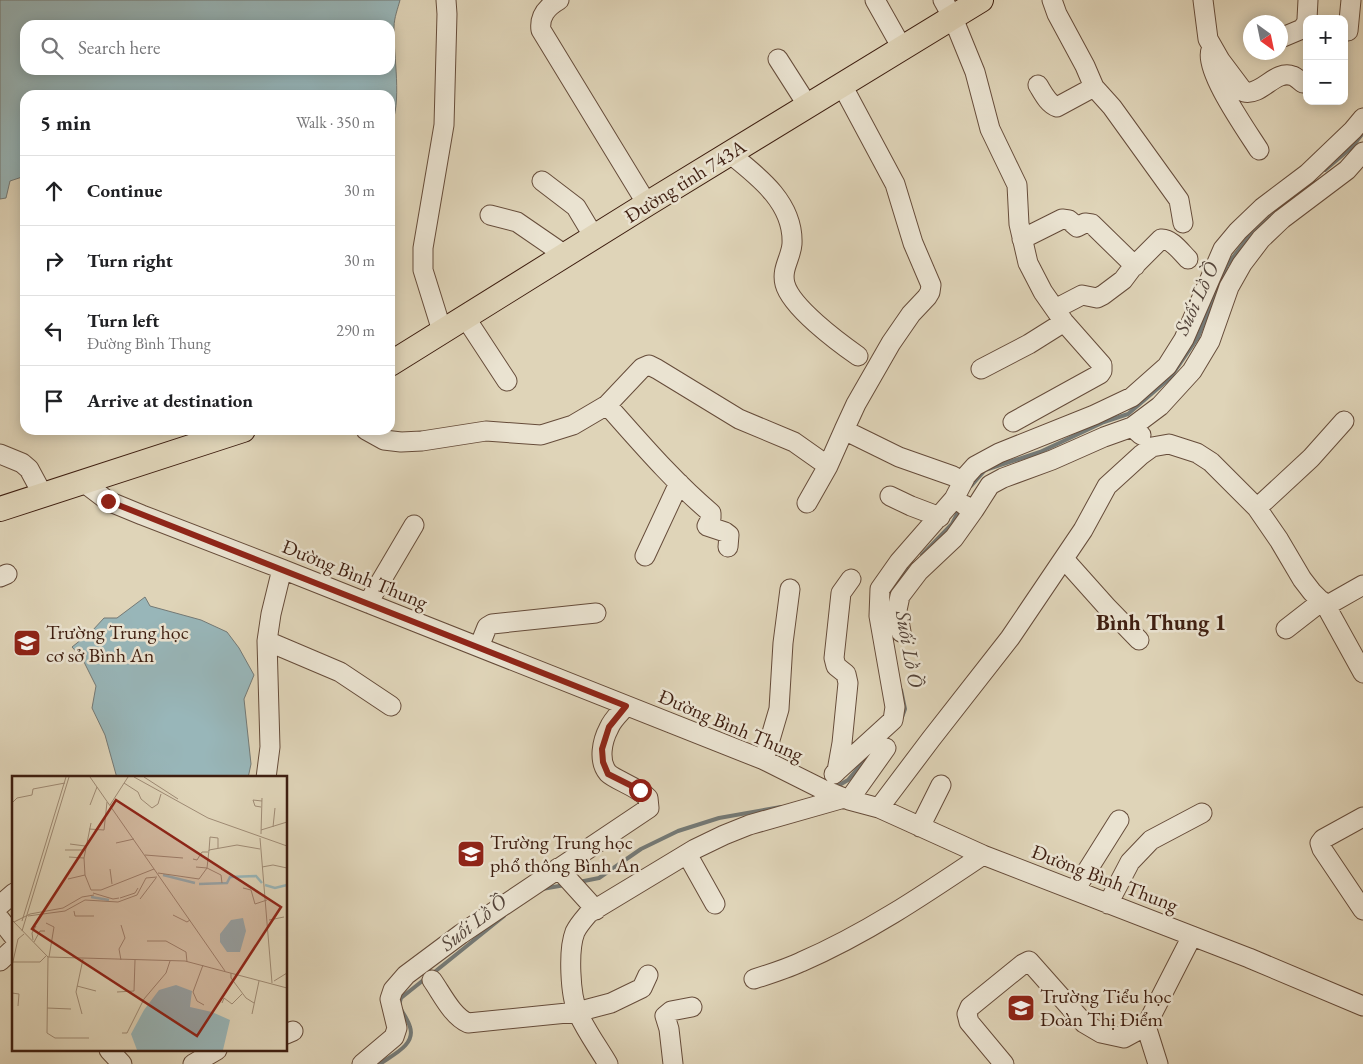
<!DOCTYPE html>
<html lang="en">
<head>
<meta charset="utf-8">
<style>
	body { margin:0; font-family:"EB Garamond",serif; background:#f2f2f2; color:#202124 }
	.controls { position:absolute; right:15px; top:15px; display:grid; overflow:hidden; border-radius:10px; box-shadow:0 2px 12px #0003 }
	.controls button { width:45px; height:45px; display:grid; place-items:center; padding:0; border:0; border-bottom:1px solid #e0e0e0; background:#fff; color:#202124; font:25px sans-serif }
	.compass { position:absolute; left:1243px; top:15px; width:45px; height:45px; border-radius:50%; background:#fff; box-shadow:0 2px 12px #0003; rotate:147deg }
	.stop { position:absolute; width:15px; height:15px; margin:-11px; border:4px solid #8f2418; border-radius:50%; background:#fff }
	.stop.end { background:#8f2418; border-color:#fff; box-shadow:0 1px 5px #0008 }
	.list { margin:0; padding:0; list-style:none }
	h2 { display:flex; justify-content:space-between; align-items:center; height:65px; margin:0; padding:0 20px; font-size:21px }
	h2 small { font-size:16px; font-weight:400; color:#757577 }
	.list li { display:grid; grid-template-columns:32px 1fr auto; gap:15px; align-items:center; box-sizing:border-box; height:70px; padding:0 20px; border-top:1px solid #e0e0e0 }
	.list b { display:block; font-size:19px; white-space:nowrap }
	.list p { margin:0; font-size:16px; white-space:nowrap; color:#757577 }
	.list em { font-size:16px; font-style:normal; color:#757577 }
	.icon { flex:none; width:28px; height:28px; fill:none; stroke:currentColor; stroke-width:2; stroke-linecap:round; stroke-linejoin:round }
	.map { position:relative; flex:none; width:1363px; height:1064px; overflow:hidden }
	.search { position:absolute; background:#fff; box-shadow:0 2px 12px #0003; left:20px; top:20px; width:375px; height:55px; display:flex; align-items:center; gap:12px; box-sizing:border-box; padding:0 18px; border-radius:15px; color:#757577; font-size:19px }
	.panel { position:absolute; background:#fff; box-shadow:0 2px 12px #0003; left:20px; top:90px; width:375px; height:345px; border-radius:15px }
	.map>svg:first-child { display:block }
	.water { fill:#98b6b9; stroke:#747975; fill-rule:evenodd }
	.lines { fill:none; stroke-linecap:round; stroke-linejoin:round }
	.stream { stroke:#747975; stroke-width:4 }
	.minor-casing { stroke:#664c3a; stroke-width:21 }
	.major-casing { stroke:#3e1e10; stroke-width:26 }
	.minor { stroke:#eae3d1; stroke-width:19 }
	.major { stroke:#dfd4b8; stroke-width:24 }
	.route { stroke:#8f2418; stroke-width:6 }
	.labels { text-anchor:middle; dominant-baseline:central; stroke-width:5; stroke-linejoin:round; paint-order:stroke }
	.street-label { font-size:20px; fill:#3e1e10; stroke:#eae3d1 }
	.poi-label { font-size:20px; fill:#3e1e10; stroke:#eae3d1; text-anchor:start }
	.water-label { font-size:21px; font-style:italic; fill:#54443a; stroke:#eae3d1 }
	.quarter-label { font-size:22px; font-weight:bold; fill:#3e1e10; stroke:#eae3d1 }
	.inset-river { fill:none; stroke:#98b6b9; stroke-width:2.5 }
	.inset-road { fill:none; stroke:#9f8b75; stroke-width:1 }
	.view { fill:#8f2418; fill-opacity:0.15; stroke:#8f2418; stroke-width:2.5 }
	.inset-edge { fill:none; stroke:#3e1e10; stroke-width:2.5 }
</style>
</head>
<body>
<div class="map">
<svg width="1363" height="1064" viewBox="0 0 1363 1064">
	<rect width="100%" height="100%" fill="#dfd4b8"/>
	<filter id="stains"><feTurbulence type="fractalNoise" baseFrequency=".004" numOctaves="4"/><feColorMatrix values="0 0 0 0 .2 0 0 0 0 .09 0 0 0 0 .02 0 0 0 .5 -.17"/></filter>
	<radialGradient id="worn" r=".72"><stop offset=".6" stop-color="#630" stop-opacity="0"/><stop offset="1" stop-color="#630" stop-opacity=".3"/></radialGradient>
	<!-- water -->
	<path class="water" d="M0 0H400C398 8 394 18 394 27 393 57 403 101 390 129V95H25V176L10 181 6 198 0 199ZM25 25H390V70H25Z
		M145 597 150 606 201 620 227 632 239 648 254 675 244 699 251 764 248 778H117L105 735 92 708 96 686 82 658 72 647 92 631 104 618H117Z"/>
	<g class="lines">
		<!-- stream -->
		<path class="stream" d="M1325 170 1351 148 1363 133
			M971 486 985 470 1040 452 1104 422 1128 414 1170 378 1198 337 1227 265 1248 238 1291 198
			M922 555 952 524 960 508
			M892 588 909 569
			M901 690 905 709 902 717
			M836 787 848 780 870 754
			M579 882 599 878 641 849 678 831 719 818 781 807
			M542 889 565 885
			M432 974 504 916
			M380 1064C392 1055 416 1045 410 1027 408 1019 402 1013 399 1005L401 998 426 978"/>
		<defs>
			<path id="minor" d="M559 0C547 7 539 16 541 30L647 204
				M875 0 902 48
				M943 0 953 18 975 72 990 129 1017 185 1019 224 1028 263 1043 292 1064 322 1102 365V371L1100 374 1013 422
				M1052 0 1057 14 1085 66 1094 87 1112 107 1179 200 1183 223
				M1203 0 1208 39 1220 60 1244 92C1262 96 1275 69 1293 76 1296 77 1300 81 1303 83
				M1307 19 1308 0
				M1348 31 1351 0
				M1283 37 1302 29 1307 22
				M1211 50C1203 69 1247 131 1259 150
				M778 59 808 106
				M842 85 895 184 913 243 931 285 930 292 927 297 911 314 891 343 856 404 844 430 899 457 953 476
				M1038 85C1043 93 1048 104 1057 107L1094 87
				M729 153C758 176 794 203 792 244 791 258 781 269 785 284 791 307 838 342 858 356
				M542 181 576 207 594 237
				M490 215 517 222 565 255
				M1022 239 1062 219 1069 220 1077 227 1085 223 1092 224 1135 266
				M1055 309 1082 295 1097 298 1103 295 1123 280 1132 268 1161 239C1171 238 1181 252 1188 259
				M465 317 507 381
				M442 331 423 270V248L444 125 447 14 446 0
				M981 369 1029 344 1064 322
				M607 405C640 442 673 481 711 513V518L707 526 725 532 729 535 728 547
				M1132 427 1160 406 1192 371 1210 341 1229 287 1242 264 1261 239 1282 219 1347 170 1363 152
				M366 430 384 440 401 442 422 441 486 431 541 435 573 425 607 405 642 368 649 365 657 369 739 419 794 442 828 466
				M0 454 22 463 29 469 43 495
				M83 482 108 501 142 515 282 569 764 760 822 789 849 800 879 808 983 855 1249 958 1363 1006
				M890 496 911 506 940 517
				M807 503 828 466 844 430
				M1257 508 1311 458 1344 421
				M974 510 990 485 1003 478 1052 460 1104 437 1132 427 1141 435
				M645 556 679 483
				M1064 559 1106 606 1139 640
				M0 577 7 574
				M368 603 414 525
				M1326 606 1363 585
				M1286 629 1322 601
				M901 632 897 610 900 596 919 571 954 538 974 510 964 505
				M267 641 340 672 391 706
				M479 647 487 627 492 624 596 613
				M764 760 779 709 783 643 790 589
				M837 771 893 720 895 707 879 616 880 589 899 562 954 499 966 476 975 466 999 453 1094 415 1132 397 1167 366 1184 339 1223 249 1238 231 1262 208 1307 174 1353 130 1363 118
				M834 774 837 771 842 743 848 683 846 674 836 666 834 658 841 593 851 579
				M266 778 270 747 267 641 271 614 282 569
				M849 800 886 748
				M879 808 931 739 1010 638 1083 530 1107 486 1141 455 1152 447 1169 444 1197 453 1211 462 1257 508 1279 540 1302 579 1312 592 1326 606 1363 673
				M1363 817 1323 839 1320 843 1322 849 1363 910
				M920 827 941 785
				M687 854 715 904
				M558 868 596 910
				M1075 890 1119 820
				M1108 904 1130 862 1151 840 1202 813
				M0 905 14 893
				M0 919 14 937
				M0 961 14 948
				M754 979C770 974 786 969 801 962 866 934 925 894 983 855
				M432 980C442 994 452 1016 468 1023L577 1012 611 1003 642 988 648 975
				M1146 1026 1192 936
				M286 1034 293 1031
				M109 1050 122 1064
				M193 1064 217 1050
				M362 1064 394 1037 397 1028 390 999 393 990 406 975 461 934 649 808 648 798C638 787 615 780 608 773 598 761 602 741 609 728 612 720 620 713 626 706
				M608 1064C598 1047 586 1031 578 1013 570 995 568 950 575 932 579 924 584 919 589 913L695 849 724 835 749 825 844 798
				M673 1064 669 1029 665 1016 671 1011 692 1007
				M1004 1064 969 1022 967 1014 970 1007 1023 964 1029 961 1084 1023 1101 1033 1124 1038 1146 1026 1158 1064"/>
			<path id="major" d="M390 364 647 204 981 0
				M0 509 243 430"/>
		</defs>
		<!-- minor casing -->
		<use href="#minor" class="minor-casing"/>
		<!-- major casing -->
		<use href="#major" class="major-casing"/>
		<!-- minor -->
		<use href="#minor" class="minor"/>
		<!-- major -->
		<use href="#major" class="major"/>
	</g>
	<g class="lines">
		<!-- route -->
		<path class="route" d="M108 501 626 706 609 727 602 749 603 762 608 774 640 790"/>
	</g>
	<!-- icons -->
	<defs>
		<symbol id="school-square" viewBox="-11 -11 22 22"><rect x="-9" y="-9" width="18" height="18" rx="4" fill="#8f2418" stroke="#eae3d1"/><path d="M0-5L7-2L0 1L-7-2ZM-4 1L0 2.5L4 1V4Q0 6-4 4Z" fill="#fff"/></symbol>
	</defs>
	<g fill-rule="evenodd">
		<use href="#school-square" x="11" y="627" width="32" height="32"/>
		<use href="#school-square" x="455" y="838" width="32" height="32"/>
		<use href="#school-square" x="1005" y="992" width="32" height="32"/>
	</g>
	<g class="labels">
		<!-- street labels -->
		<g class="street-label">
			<text transform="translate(685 181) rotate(-32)">Đường tỉnh 743A</text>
			<text transform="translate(355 574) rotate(22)">Đường Bình Thung</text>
			<text transform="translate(731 725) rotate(23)">Đường Bình Thung</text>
			<text transform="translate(1105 878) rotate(21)">Đường Bình Thung</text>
		</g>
		<!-- poi labels -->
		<g class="poi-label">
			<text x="46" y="632">Trường Trung học<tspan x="46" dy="23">cơ sở Bình An</tspan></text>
			<text x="490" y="842">Trường Trung học<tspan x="490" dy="23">phổ thông Bình An</tspan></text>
			<text x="1040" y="996">Trường Tiểu học<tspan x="1040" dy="23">Đoàn Thị Điểm</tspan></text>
		</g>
		<!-- water labels -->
		<g class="water-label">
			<text transform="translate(1196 298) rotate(-65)">Suối Lồ Ồ</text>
			<text transform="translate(910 649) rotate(80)">Suối Lồ Ồ</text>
			<text transform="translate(473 922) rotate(-38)">Suối Lồ Ồ</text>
		</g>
		<!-- quarter labels -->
		<g class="quarter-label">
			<text x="1161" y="622">Bình Thung 1</text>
		</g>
	</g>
	<!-- overview -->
	<g transform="translate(12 776)">
		<rect width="275" height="275" fill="#dfd4b8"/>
		<path d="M231 142 234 155 228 176H215L208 166V158L219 144ZM164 209 180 215 178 231 200 236 218 244 211 274H125L119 258 132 234 147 214Z" fill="#98b6b9"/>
		<path class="inset-river" d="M151 99 183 107M187 108 215 107 218 101 244 100 250 107M253 109 263 112 275 109M79 121 97 124"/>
		<path class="inset-road" d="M78 1 213 195M122 1 196 42 275 70M132 1 166 23M112 7 126 16 129 23 140 32 146 28 149 18M0 27 5 22 20 19 21 13 53 7M78 29 85 11M98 29 116 1M249 31 243 30 241 24 250 25M79 47 72 82 73 99 79 114H89L142 93M261 51 263 32M77 53 92 54 95 26M249 54 275 46M249 58 250 22M248 62 260 207M104 67 122 63M58 68 73 70M53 74H73M197 75 198 61 206 62V72M133 79 171 82M57 81 72 82M181 83 185 84 190 76H196M184 91 195 92 209 99 210 107M250 91 261 89 275 92M98 93 100 108M146 97 187 103 195 92 197 74 225 69 248 73M56 103 73 99M231 112 239 114 243 128 255 124M81 117 101 123 107 122M108 122 123 117 126 112M128 123 144 102M62 135 63 140H82M161 139 175 146 178 144M16 140 53 135 73 124 106 126 125 119 134 102 145 101M0 144 36 181 173 185 275 212M257 144 272 141M10 145 54 1M2 146 18 138 51 132 70 121 82 119M34 147 42 151 37 181M10 155 57 1M21 164 20 157 24 150M135 165H154L174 176 175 186M22 166 28 155H33M36 181 35 257 43 262H77M109 184 107 173 113 162 109 149M1 186H28L34 180M191 189 181 216 185 225 192 229M0 190 6 163 12 158M219 197V202L234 222 242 227M262 205 275 197M65 210 84 215M105 216 122 215 123 184M0 217 7 218 6 230M210 227 212 222 220 228 230 218M35 232 59 233M70 238 64 216 71 183M240 238 247 205M110 257H115L132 223 154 197 158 185"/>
		<path class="view" d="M104 24 269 131 185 260 20 153Z"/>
		<rect width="275" height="275" class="inset-edge"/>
	</g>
	<rect width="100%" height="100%" filter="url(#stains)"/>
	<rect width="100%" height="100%" fill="url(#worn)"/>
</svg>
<div class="controls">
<button>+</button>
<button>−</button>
</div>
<svg class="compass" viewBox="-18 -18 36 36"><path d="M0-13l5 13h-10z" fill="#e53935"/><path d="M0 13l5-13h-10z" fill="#757577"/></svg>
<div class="stop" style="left:640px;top:790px"></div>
<div class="stop end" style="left:108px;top:501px"></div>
<div class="search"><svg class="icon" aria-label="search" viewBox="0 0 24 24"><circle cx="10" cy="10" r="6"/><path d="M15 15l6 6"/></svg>Search here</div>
<section class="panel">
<h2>5 min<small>Walk · 350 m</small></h2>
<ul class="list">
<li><svg class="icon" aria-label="ahead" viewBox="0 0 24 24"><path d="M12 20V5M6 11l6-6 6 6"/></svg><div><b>Continue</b></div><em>30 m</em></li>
<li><svg class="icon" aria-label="right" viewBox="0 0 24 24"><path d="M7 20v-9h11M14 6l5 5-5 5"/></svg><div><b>Turn right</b></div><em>30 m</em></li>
<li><svg class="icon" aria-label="left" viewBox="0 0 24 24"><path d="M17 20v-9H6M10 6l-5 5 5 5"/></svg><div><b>Turn left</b><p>Đường Bình Thung</p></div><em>290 m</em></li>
<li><svg class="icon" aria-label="arrive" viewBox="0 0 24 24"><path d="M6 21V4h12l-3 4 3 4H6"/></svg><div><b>Arrive at destination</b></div></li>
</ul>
</section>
</div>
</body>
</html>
